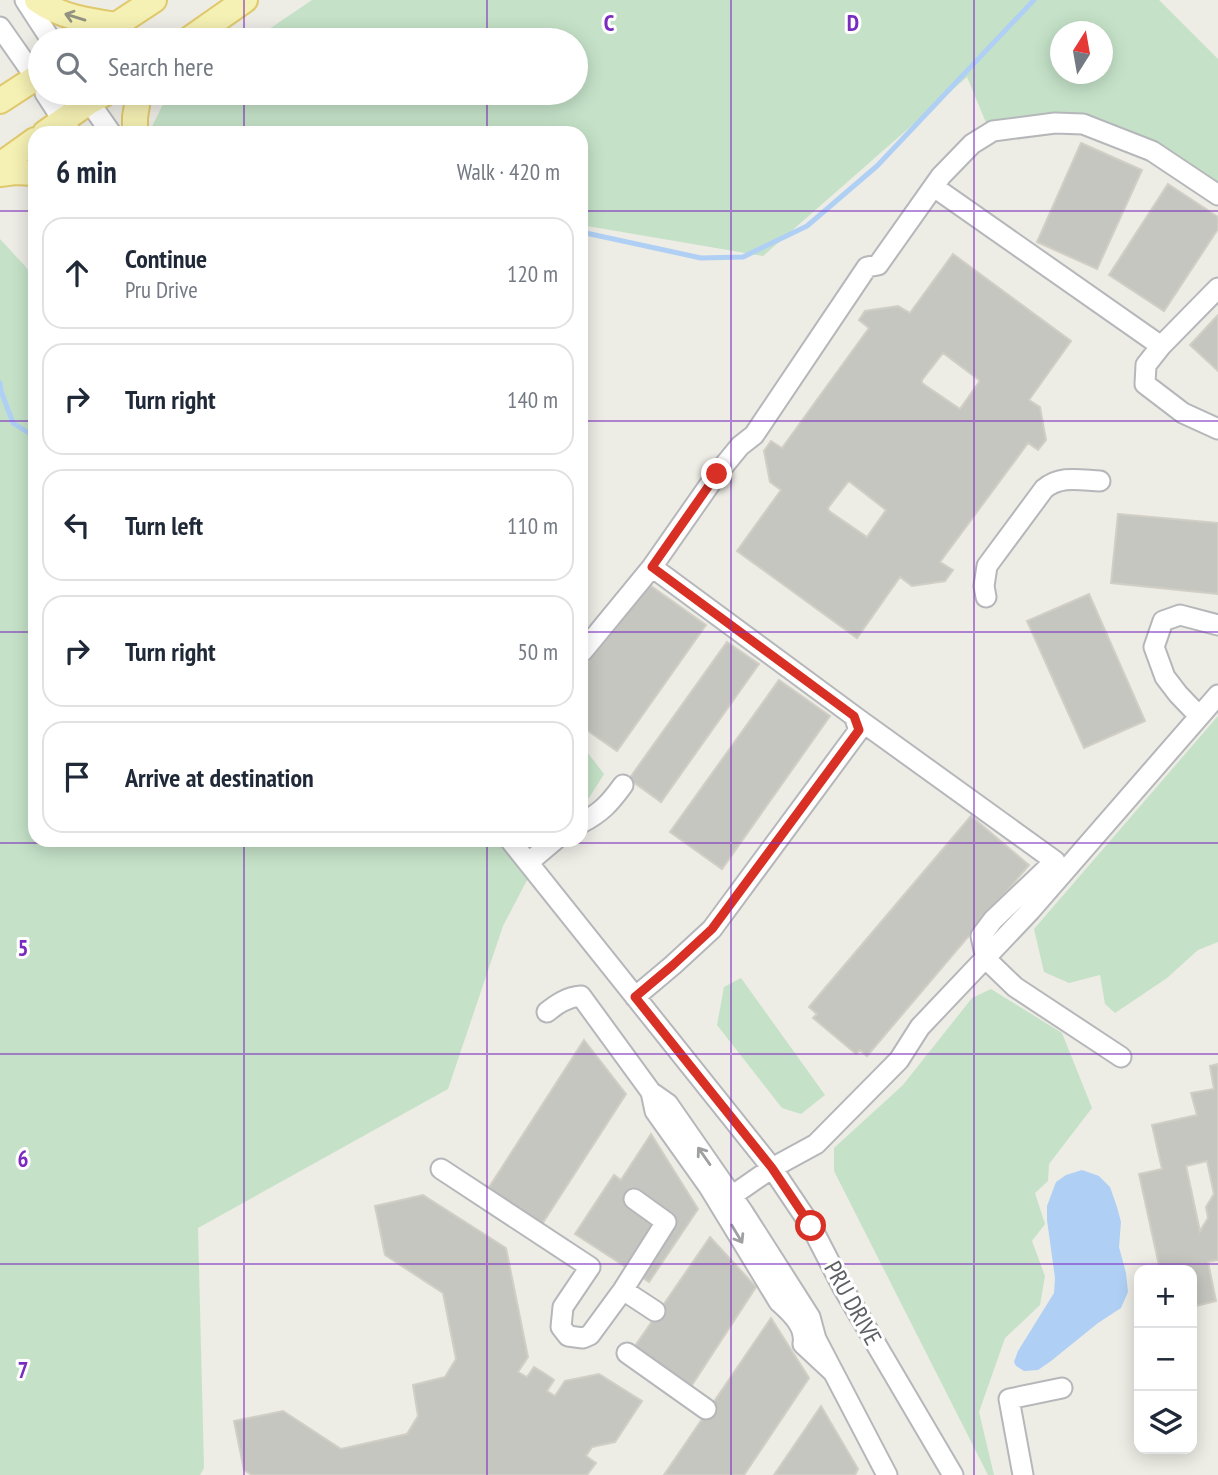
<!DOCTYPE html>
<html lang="en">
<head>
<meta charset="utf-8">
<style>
	body { margin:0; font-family:"PT Sans Narrow",sans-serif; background:#f6f6f7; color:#1f2937 }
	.controls { position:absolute; right:21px; bottom:21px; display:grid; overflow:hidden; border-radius:14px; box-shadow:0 4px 18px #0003 }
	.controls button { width:63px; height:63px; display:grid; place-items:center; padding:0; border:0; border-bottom:2px solid #e0e1e3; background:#fff; color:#1f2937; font:35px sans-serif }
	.compass { position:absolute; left:1050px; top:21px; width:63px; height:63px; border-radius:50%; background:#fff; box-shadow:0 4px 18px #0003; rotate:11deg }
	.stop { position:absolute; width:21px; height:21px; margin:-16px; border:5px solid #d93025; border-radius:50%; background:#fff }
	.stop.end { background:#d93025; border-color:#fff; box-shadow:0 2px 7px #0008 }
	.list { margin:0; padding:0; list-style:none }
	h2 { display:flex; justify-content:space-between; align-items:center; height:91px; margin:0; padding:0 28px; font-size:30px }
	h2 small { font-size:23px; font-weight:400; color:#747a83 }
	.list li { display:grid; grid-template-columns:46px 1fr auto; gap:21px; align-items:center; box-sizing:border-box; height:112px; margin:0 14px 14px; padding:0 14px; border:2px solid #e0e1e3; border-radius:21px }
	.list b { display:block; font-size:26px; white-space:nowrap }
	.list p { margin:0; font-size:23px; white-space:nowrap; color:#747a83 }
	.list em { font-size:23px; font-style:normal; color:#747a83 }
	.icon { flex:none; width:38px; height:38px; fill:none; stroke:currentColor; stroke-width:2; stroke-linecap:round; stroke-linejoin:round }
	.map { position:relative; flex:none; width:1218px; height:1475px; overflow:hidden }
	.search { position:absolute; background:#fff; box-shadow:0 4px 18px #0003; left:28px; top:28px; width:560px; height:77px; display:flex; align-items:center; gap:18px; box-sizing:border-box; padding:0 24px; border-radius:38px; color:#747a83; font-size:26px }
	.panel { position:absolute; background:#fff; box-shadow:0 4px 18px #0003; left:28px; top:126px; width:560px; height:721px; border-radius:21px }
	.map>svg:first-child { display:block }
	.green { fill:#c5e2c8; fill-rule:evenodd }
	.water { fill:#afd0f4 }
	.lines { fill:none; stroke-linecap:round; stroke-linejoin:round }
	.stream { stroke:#afd0f4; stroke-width:5 }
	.building { fill:#c6c6c0; stroke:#d1cfc5; stroke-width:2; fill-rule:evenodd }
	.minor-casing { stroke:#b5b7ba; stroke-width:23 }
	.major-casing { stroke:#e0c96c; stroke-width:28 }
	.minor { stroke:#fff; stroke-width:19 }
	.major { stroke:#f5f0b3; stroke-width:24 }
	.oneway { stroke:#929280 }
	.oneway2 { stroke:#9ea0a2 }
	.route { stroke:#d93025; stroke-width:9 }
	.grid { fill:none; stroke:#7b2cbf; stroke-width:2; stroke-opacity:0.55 }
	.labels { text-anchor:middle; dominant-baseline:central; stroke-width:6; stroke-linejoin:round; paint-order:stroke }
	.street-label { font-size:24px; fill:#5d6064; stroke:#fff }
	.grid-label { font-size:23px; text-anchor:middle; font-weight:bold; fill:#7b2cbf; stroke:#fff; stroke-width:6; stroke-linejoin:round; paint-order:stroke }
</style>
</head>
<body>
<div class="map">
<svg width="1218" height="1475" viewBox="0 0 1218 1475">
	<rect width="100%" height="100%" fill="#edece5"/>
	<!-- green -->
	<path class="green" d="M312 0H1159L1218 59V184L1084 117 987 125 967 77 763 256 581 225V133H149L165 100 176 93H576V40H253ZM1060 32H1102V74H1060Z
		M0 239 25 266 35 280V840H548L503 926 448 1089 198 1228 204 1468 200 1475H0Z
		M1218 716V942L1198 950 1167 978 1115 1013 1105 1004 1100 975 1069 983 1044 972 1034 929Z
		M581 744 604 774 589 798 581 801Z
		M741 978 825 1095 801 1114 782 1108 717 1025 724 987Z
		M991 989 1062 1033 1092 1108 1049 1164 1048 1181 1035 1193 1045 1224 1032 1241 1045 1276 1040 1305 1005 1338 979 1412 994 1475H988L834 1171V1148L903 1085 972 998Z"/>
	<!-- water -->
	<path class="water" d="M1082 1170 1099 1176 1110 1187 1117 1207 1121 1222 1119 1247 1126 1273 1128 1292 1121 1308 1098 1323 1051 1361 1038 1370 1024 1371 1016 1366 1014 1362 1018 1351 1054 1293 1055 1278 1047 1220V1206L1056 1182 1066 1175Z"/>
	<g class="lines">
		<!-- stream -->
		<path class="stream" d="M581 232 701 258 743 257 807 226 877 166 1034 0
			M0 383 1 391 13 423 35 437"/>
	</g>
	<!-- building -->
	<path class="building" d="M1081 143 1142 170 1097 269 1037 242Z
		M1168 184 1218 217V229L1164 311 1109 275Z
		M953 254 1071 341 1029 400 1040 407 1046 440 1038 450 1028 443 940 562 953 570 945 581 912 586 900 577 857 638 737 551 781 490 770 482 764 451 771 441 782 448 869 328 859 320 865 311 898 306 910 313ZM943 353 979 380V382L960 409 922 383V380ZM848 482H850L886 510 867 537 829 511 828 508Z
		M1218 315V371L1190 345Z
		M1118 514 1218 523V594L1111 583Z
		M644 581 706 625 617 751 581 726V671Z
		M1089 594 1145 721 1084 748 1027 621Z
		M727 642 759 664 661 802 629 779Z
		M779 680 830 716 722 869 670 832Z
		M971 816 1029 865 867 1056 860 1050 856 1054 813 1018 817 1014 809 1007Z
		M584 1040 626 1094 542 1224 488 1189Z
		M1218 1064V1260L1208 1262 1216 1301 1192 1307V1270H1160L1139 1174 1162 1169 1152 1125 1197 1115 1191 1093 1214 1089 1210 1066ZM1207 1161 1214 1194 1206 1207 1208 1218 1200 1231 1186 1166Z
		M651 1134 698 1209 649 1282 575 1234 614 1175 621 1180Z
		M423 1195 506 1248 528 1357 518 1372 527 1377 534 1367 544 1373 554 1380 547 1391 555 1396 565 1381 599 1374 642 1401 615 1442 592 1447 586 1456 596 1463 587 1475H252L244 1470 234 1421 283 1411 341 1449 407 1434 418 1416 413 1385 445 1377 456 1359 443 1293 385 1255 375 1206Z
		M710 1237 756 1287 690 1388 633 1349Z
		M771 1318 809 1378 744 1475H664Z
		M821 1406 858 1469 855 1475H774Z"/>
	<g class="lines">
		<defs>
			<path id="minor" d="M25 0 51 40
				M0 27 40 84
				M45 93 71 133
				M83 93 111 133
				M934 187 1161 346 1146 365 1145 384 1183 413 1218 429
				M1161 346 1218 288
				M986 597 984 586 987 566 1044 489C1060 475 1080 480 1100 481
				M581 652 583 651 652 567 717 474 740 446 754 435 867 267 878 265 941 176 972 144 993 131 1055 123 1083 124 1152 151 1218 195
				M854 716 1055 861 993 920 981 936 986 959 1015 987 1121 1057
				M1199 716 1178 694 1165 677 1154 647 1163 621 1180 615 1218 625
				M581 823C601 813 610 803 623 785
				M510 840 772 1168 811 1226 843 1288 953 1475
				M529 862 555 840
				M635 997 673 965 712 929 859 730 854 716 652 567
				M547 1012C557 1004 567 997 581 996L651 1092
				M441 1169 590 1267 563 1307 561 1327 568 1336 583 1338 590 1335 623 1290
				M634 1199 666 1222 623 1290 655 1311
				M723 1202 772 1168 816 1144 899 1060 920 1027 1030 911 1218 695
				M627 1353 706 1409
				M832 1371 803 1344C806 1326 791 1313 779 1302L709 1187 655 1111 651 1092 668 1104 743 1212 810 1317 816 1339 887 1475
				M1023 1475 1009 1399 1062 1388"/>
			<path id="major" d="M37 0C61 17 88 21 117 25
				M93 40 154 0
				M188 40 245 0
				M0 101 40 75
				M45 133 89 102 106 93
				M135 133V117L139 93
				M0 165 35 140
				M0 174 15 172 35 173"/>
		</defs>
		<!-- minor casing -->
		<use href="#minor" class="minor-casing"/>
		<!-- major casing -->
		<use href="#major" class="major-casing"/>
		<!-- minor -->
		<use href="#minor" class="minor"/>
		<!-- major -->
		<use href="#major" class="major"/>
	</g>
	<!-- one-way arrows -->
	<defs><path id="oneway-shaft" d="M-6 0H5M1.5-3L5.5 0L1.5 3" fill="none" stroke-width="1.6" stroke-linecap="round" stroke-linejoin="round" transform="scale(1.75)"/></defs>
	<use class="oneway" href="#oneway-shaft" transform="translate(75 17) rotate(-163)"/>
	<g class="oneway2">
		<use href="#oneway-shaft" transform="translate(704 1156) rotate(-125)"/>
		<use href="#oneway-shaft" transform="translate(737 1234) rotate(59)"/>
	</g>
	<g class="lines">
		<!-- route -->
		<path class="route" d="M717 474 652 567 854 716 859 730 712 929 673 965 635 997 772 1168 811 1226"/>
	</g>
	<!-- grid -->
	<path class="grid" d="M244 0V40M487 0V40M731 0V1475M974 0V1475M244 93V133M487 93V133M0 211H35M581 211H1218M0 421H35M581 421H1218M0 632H35M581 632H1218M244 840V1475M487 840V1475M0 843H1218M0 1054H1218M0 1264H1218"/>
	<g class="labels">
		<!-- street labels -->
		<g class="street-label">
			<text transform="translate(853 1303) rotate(61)">PRU DRIVE</text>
		</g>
	</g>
	<g class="grid-label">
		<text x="609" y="31">C</text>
		<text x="853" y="31">D</text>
		<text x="23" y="956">5</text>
		<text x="23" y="1167">6</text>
		<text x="23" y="1378">7</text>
	</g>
</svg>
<div class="controls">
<button>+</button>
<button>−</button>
<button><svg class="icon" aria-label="layers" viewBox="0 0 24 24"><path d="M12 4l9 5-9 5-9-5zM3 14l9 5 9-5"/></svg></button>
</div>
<svg class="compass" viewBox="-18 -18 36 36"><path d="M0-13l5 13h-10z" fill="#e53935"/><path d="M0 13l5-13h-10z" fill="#747a83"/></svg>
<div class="stop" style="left:811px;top:1226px"></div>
<div class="stop end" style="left:717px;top:474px"></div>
<div class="search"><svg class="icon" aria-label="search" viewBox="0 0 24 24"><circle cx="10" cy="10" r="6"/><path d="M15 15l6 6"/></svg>Search here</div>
<section class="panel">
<h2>6 min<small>Walk · 420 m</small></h2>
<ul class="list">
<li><svg class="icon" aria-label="ahead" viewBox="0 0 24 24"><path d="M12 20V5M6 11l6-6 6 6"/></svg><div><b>Continue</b><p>Pru Drive</p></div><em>120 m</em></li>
<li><svg class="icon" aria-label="right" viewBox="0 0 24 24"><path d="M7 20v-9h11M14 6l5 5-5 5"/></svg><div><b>Turn right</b></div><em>140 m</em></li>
<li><svg class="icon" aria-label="left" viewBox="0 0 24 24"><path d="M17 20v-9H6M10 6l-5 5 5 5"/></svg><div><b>Turn left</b></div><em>110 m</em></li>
<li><svg class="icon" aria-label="right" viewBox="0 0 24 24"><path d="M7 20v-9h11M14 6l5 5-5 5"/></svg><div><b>Turn right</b></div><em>50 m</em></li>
<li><svg class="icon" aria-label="arrive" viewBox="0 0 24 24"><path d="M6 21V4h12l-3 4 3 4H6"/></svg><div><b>Arrive at destination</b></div></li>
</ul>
</section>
</div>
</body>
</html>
